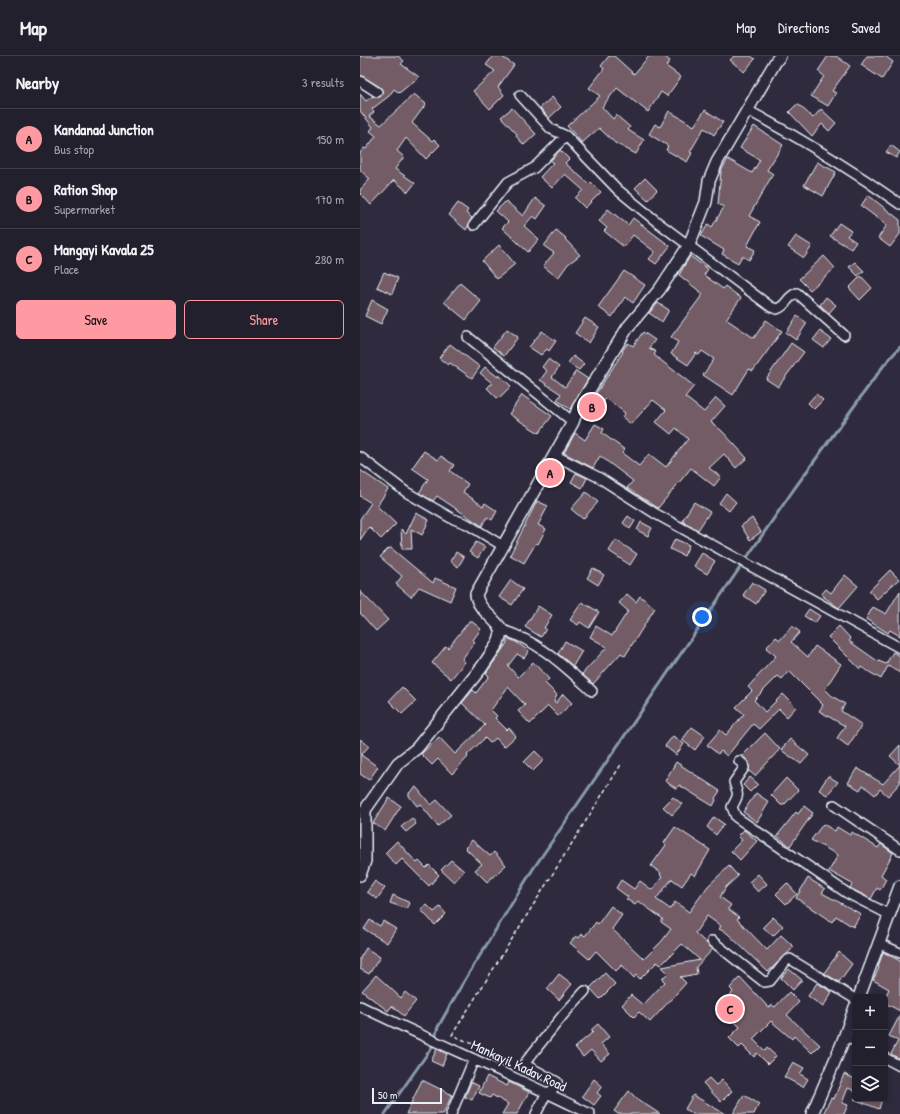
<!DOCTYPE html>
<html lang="en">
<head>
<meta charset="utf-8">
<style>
	body { margin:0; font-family:"Patrick Hand",sans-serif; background:#2f2d3a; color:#f1f3f6 }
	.controls { position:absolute; right:12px; bottom:12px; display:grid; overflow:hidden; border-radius:6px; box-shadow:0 2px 6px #0003 }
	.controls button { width:36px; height:36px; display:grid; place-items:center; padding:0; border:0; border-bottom:1px solid #403e4a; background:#23202e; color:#f1f3f6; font:20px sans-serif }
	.scale { position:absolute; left:12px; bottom:10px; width:70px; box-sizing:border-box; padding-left:4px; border:2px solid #e8f1f8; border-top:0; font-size:11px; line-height:14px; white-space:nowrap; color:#e8f1f8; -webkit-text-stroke:3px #2f2a3d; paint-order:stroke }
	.you { position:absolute; left:342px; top:561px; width:14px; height:14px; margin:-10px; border:3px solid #fff; border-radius:50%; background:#1a73e8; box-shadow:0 0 0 6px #1a73e833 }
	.badge { display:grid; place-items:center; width:26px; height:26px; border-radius:50%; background:#ff9aa2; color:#111; font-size:13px; font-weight:700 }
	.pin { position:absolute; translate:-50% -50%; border:2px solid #fff; box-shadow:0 1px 4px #0006 }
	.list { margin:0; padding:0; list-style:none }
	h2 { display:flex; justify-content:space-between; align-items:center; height:52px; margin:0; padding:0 16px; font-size:17px }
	h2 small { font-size:13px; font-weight:400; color:#a3a3aa }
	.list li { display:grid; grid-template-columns:26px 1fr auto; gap:12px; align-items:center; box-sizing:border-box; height:60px; padding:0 16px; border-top:1px solid #403e4a }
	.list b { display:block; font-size:15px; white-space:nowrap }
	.list p { margin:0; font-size:13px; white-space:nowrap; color:#a3a3aa }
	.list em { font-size:13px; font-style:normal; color:#a3a3aa }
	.actions { display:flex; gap:8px; padding:12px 16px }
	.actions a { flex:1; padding:9px 0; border:1px solid #ff9aa2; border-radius:6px; text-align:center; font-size:14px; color:#ff9aa2 }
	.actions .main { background:#ff9aa2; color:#111 }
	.icon { flex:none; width:22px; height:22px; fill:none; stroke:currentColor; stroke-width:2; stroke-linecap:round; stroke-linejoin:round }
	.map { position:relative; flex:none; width:540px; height:1058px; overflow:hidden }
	header { display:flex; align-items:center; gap:24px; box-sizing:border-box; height:56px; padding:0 20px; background:#23202e; border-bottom:1px solid #403e4a }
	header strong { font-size:19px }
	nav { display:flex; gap:22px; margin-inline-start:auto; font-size:14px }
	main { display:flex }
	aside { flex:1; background:#23202e }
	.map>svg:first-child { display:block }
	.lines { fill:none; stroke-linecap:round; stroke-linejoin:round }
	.stream { stroke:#8a9baa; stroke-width:3 }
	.building { fill:#735b65; stroke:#e8f1f8 }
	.minor-casing { stroke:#e8f1f8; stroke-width:12 }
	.major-casing { stroke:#e8f1f8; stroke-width:14 }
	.path { stroke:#e8f1f8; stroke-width:1.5; stroke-dasharray:4 3; stroke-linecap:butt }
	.minor { stroke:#2f2a3d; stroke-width:9 }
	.major { stroke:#2f2a3d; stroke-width:11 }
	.labels { text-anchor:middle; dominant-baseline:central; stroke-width:3; stroke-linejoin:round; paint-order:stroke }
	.street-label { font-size:14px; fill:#e8f1f8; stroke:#2f2a3d }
</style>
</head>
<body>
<header>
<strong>Map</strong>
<nav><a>Map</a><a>Directions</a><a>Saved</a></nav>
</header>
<main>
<aside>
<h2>Nearby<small>3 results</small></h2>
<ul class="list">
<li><span class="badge">A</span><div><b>Kandanad Junction</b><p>Bus stop</p></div><em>150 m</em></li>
<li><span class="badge">B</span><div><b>Ration Shop</b><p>Supermarket</p></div><em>170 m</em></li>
<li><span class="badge">C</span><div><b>Mangayi Kavala 25</b><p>Place</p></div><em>280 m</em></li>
</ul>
<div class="actions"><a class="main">Save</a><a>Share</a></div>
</aside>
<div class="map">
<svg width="540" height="1058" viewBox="0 0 540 1058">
	<rect width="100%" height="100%" fill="#2f2a3d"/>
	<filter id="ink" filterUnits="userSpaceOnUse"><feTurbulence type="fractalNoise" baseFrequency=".025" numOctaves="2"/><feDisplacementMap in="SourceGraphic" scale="8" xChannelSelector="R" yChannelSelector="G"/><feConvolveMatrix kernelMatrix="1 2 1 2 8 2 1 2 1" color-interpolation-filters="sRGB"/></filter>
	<g filter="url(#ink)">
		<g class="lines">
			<!-- stream -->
			<path class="stream" d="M25 1058 72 991 78 971 103 927 173 813 434 433 524 309 540 291"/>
		</g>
		<!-- building -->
		<path class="building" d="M0 0H38L44 5 41 8 59 21 39 37 34 33 29 40 12 53 14 56 9 60 21 69 54 38 66 48 52 67 72 85 74 83 80 89 66 103 46 82 37 95 44 101 35 113 55 127 48 136 34 124 11 149 0 137V134L10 123 0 114V97L4 92 6 93 16 80 10 75 13 71 0 55V38L6 45 13 40 20 41 23 36 20 31 0 19Z
			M133 0H141L154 9 138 31 144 39 130 53 113 35 135 15 126 9Z
			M249 0H254L274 18 289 0H304L310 5 306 10 321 21 307 40 301 36 288 56 257 32 242 51 253 63 256 59 270 71 268 74 284 84 276 98 255 87 239 72 222 87 207 70 240 40 229 32 244 13 241 10Z
			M374 0H391L395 3 384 16 370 4Z
			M468 0H476L490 10 472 35 476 37 468 50 451 40 464 20 458 15Z
			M507 0H525L533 6 522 23 501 9Z
			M192 41 201 51 189 62 180 52Z
			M436 49H439L453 62 461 53 476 67 469 75 462 68 452 80 429 56Z
			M152 52 176 78 164 89 156 80 157 78 141 61Z
			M345 54 363 66 354 79 344 72 330 96 332 97 327 106 306 94 308 90 289 78 295 68 300 71 309 55 334 70Z
			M394 70 423 89 407 114 413 118 389 160 400 166 387 190 395 194 389 204 382 200 378 207 362 198 364 194 341 180 348 168 352 171 364 151 358 148 361 115 368 103 392 117 400 104 380 92Z
			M531 89 540 96 536 102 526 96Z
			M200 94 209 103 205 107 229 128 231 126 241 136 225 152 215 142 223 134 205 118 192 132 180 121 193 107 190 105Z
			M457 106 476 116 463 140 444 129Z
			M285 122 297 134 288 144 275 132Z
			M508 139 540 164V178L530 191 518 182 527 169 501 150Z
			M175 142 186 150 177 163 173 160 164 170 179 183 168 196 142 172 148 166 136 155 146 145 163 160Z
			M98 147 108 154 106 157 112 162 106 174 89 159Z
			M248 153 268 169 273 162 310 190 296 208 289 203 295 196 273 179 264 191 244 175 247 172 239 165Z
			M479 167 491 175 487 180 496 186 491 193 470 180Z
			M196 174 206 182 205 183 220 199 208 208 198 222 183 210 194 197 184 190Z
			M436 180 452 190 444 202 428 191Z
			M139 189 155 208 137 223 122 205Z
			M330 200 348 213 344 219 363 233 365 230 381 242 366 263 394 282 406 264 422 275 393 315 389 313 373 339 343 319 354 303 342 295 339 299 336 297 328 309 311 298 318 286 311 281 343 238 319 219Z
			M464 200 475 212 450 234 439 223Z
			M495 206 504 215 498 220 489 211Z
			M264 215 285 229 273 247 265 241 252 261 238 251Z
			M24 216 38 222 32 238 17 231Z
			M501 220 512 232 500 244 489 232Z
			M100 227 121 245 106 264 84 246Z
			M466 241 476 249 469 257 460 249Z
			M12 244 28 253 21 268 5 260Z
			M298 247 309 254 302 266 289 257Z
			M437 260 447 267 436 284 426 277Z
			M225 262 239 271 229 287 215 277Z
			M147 273 158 281 144 300 133 291Z
			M182 275 196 285 189 295 187 293 181 299 169 291Z
			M460 275 471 283 464 292 453 284Z
			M283 276 295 284 289 292 296 296 294 299 334 330 325 341 344 356 356 342 365 350 351 366 362 375 387 402 376 412 364 398 349 412 361 421 354 430 331 412 298 452 267 432 273 425 240 400 233 412 204 397 215 377 225 384 235 368 244 373 242 377 265 394 262 397 279 410 289 398 306 411 328 383 316 372 311 378 296 366 306 354 293 344 271 368 262 361 265 357 246 342 235 359 226 353 263 296 262 295 268 287 273 290Z
			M431 287 444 296 418 331 406 323Z
			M90 288 120 311 112 322 90 307 88 309 79 302Z
			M213 300 224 308 219 314 208 307Z
			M188 303 199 311 192 321 205 331 216 315 228 323 210 353 197 344 201 338 180 324 187 315 182 311Z
			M125 311 138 321 139 319 151 330 138 343 127 332 132 327 120 317Z
			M456 338 463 344 454 353 448 347Z
			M162 339 192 360 179 377 149 358Z
			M64 395 78 404 81 400 94 409 90 415 108 428 103 436 123 450 125 447 137 455 132 464 127 461 122 470 77 440 73 445 59 437 68 423 52 412Z
			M0 414 28 433 17 450 36 468 21 483 9 471 0 484V463L11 447 0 440Z
			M216 417 227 422 222 432 211 426Z
			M226 436 238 446 223 463 211 453Z
			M366 437 376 446 369 455 359 447Z
			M177 445 188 450 178 469 186 473 178 488 176 487 164 507 150 499Z
			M334 446 350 456 338 474 322 465Z
			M56 457 69 464 62 479 51 473 52 493H42L41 473 46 478Z
			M268 460 275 465 270 473 263 467Z
			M392 462 401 476 390 484 381 470Z
			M281 466 292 472 288 480 277 474Z
			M315 483 329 489 324 500 310 493Z
			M256 484 277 498 270 509 249 495Z
			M116 486 125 491 118 502 109 496Z
			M29 492H31L73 527 75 522 96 531 90 545 59 531 51 541 36 528 42 520 20 501Z
			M96 496 104 501 98 511 90 505Z
			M342 497 355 505 347 518 334 510Z
			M233 512 244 519 238 529 227 522Z
			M530 514 539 523 517 543 509 535Z
			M485 519 498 530 479 552 461 539 466 533 471 537Z
			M151 524 163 533 152 549 139 541Z
			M392 526 405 534 396 548 383 539Z
			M0 535 28 564 16 575 0 557Z
			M540 535V580L530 574 528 577 506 563 513 551 526 558Z
			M267 538 276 546 280 540 295 552 265 600 261 597 233 628 222 618 247 591 230 581 236 570 252 580 268 555 259 547Z
			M222 546 239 556 229 572 220 566 218 569 210 564Z
			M178 550 192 559 184 572 186 573 181 581 165 571Z
			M449 553 460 560 455 567 444 560Z
			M110 564 121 573 113 584 115 586 102 603 105 606 91 623 72 607 86 590 88 592Z
			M432 570 440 576 431 586 448 601 455 590 481 608 465 633 472 640 485 648 481 655 502 669 488 690 477 682 485 670 459 655 463 649 429 615 422 623 418 620 394 644 405 656 423 638 436 651 427 661 419 653 399 673 393 668 367 700 361 695 358 698 347 689 360 674 366 679 384 658 376 651 392 635 388 631 416 600 406 592 416 581 420 584Z
			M479 570 491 583 489 585 516 604 526 608 533 596 540 600V617L528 610 521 623 501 611 500 613 468 581Z
			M147 582 156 586 169 595 164 602 157 598 148 610 158 621 173 606 189 623 185 627 197 639 194 645 196 647 203 638 212 647 198 660 188 650 170 668 158 655 165 649 148 631 131 654 137 660 135 662 147 674 149 672 156 680 144 691 136 682 130 687 125 682 107 699 108 701 92 718 78 703 72 709 61 698 79 681 95 698 125 669 102 647 113 634 116 637 129 620 126 617 147 587Z
			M205 585 222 595 213 610 198 598Z
			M42 631 56 645 42 658 29 645Z
			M332 671 345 680 335 694 322 684Z
			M405 677 420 693 395 720 389 715V706L382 700Z
			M313 680 324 688 316 699 305 690Z
			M0 683 9 690 1 699 18 711 9 724 0 718Z
			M430 683 449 699 441 708 421 694Z
			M540 689V727L528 740 520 733 515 739 503 729 500 734 488 727 497 712 523 728 540 709 530 700Z
			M175 695 184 704 173 715 164 706Z
			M316 706 360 735 355 742 356 744 353 750 319 729 317 733 305 725Z
			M468 720 478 726 467 739 459 734Z
			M390 721 398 728 390 736 383 729Z
			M426 722 438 734 424 749H421L411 739Z
			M56 731 71 749 77 744 91 759 78 770 60 748 57 750 49 740V737Z
			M396 737 409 746 397 766 383 756Z
			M313 741 322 748 312 759 303 751Z
			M29 742 41 750 25 775 13 767Z
			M444 750 453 757 430 790 417 780 436 756 438 758Z
			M354 761 364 768 356 779 347 771Z
			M52 762 56 768 46 776 41 771Z
			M463 768 475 775 477 771 490 779 492 776 518 792 521 788 533 797 521 819 526 823 520 834 517 832 511 843 490 832 492 828 469 815 478 799 451 784Z
			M315 771 350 794 335 820 331 817 322 830 312 823 296 843 310 853 315 846 329 856 348 830 369 810 378 820 366 831 360 841 371 849 368 853 379 861 377 863 407 894 421 879 434 891 408 916 367 877 359 873 361 870 347 860 335 877 353 893 336 911 337 918 320 921 326 927 290 966 279 956 274 961 262 949 271 939 283 949 305 926 302 923 308 917 302 911 340 904 322 888 301 909 297 906 280 923 276 919 274 922 262 909 256 915 236 895 229 903 210 887 216 880 219 882 222 878 225 880 236 866 238 868 251 850 262 859 252 873 284 903 302 885 311 873 301 866 303 863 278 845 275 849 266 843 268 841 256 832 261 824 274 833 280 825 292 834 302 821 300 819 301 817 291 810 306 789 304 787Z
			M384 774 397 785 380 804 371 795 382 784 378 780Z
			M112 784 130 800 134 796 146 809 127 826 115 814 122 808 105 792Z
			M37 785 57 807 59 805 66 812 69 809 79 819 69 830 42 803 36 809 25 797Z
			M91 804 104 815 94 826 81 814Z
			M398 818 407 828 398 836 389 826Z
			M448 822 465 833 462 837 501 858 493 871 476 860 472 866 436 842Z
			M15 825 25 832 17 843 7 836Z
			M427 827 437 838 426 848 416 838Z
			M33 839 50 847 47 853 30 847Z
			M67 849 74 856 80 851 86 858 75 869 61 854Z
			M413 861 423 870 413 880 403 871Z
			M10 864 20 870 23 865 36 873 27 887 4 873Z
			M6 892 20 901 9 918 0 913V902Z
			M479 896 492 908 479 926 464 917Z
			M523 896 540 905V955L525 947V941L529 933 513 924 519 912 518 911Z
			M429 913 442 924 433 934 421 922Z
			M245 917 255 928 240 943 230 932Z
			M199 918 212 928 199 944 187 933Z
			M16 919 41 942 45 936 56 945 44 960 32 950 28 955 2 935Z
			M380 921 409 952 412 949 415 951 429 936 439 946 427 959 460 989 452 997 434 980 432 983 411 965 393 983 405 995 407 992 416 1000 408 1008 397 997 394 1001 382 989 379 992 369 982 380 971 359 951 373 936 370 932Z
			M457 927 472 936 463 951 448 940Z
			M540 959V1003L531 998 538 985 529 980Z
			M238 968 249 981 241 988 250 998 241 1005 231 994 223 1001 215 991 233 976 231 974Z
			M77 993 87 998 82 1010 71 1005Z
			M433 1006 444 1012 440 1018 448 1023 443 1031 424 1021Z
			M484 1018 495 1023V1035L488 1032 482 1047 488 1049 484 1058H463L471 1042 474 1043Z
			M127 1020 147 1030 149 1026 169 1036 157 1058H142L148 1048 132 1039 130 1042 119 1037Z
			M349 1022 356 1029 362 1024 372 1035 361 1046 343 1027Z
			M234 1023 242 1030 237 1037 241 1040 234 1049 222 1040Z
			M62 1024 92 1039 83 1058H46Z
			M111 1026 119 1030 112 1044 105 1041Z
			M269 1035 277 1043 300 1058H258L254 1055Z
			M333 1039 365 1058H332L325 1053Z
			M384 1039 399 1048 394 1058H373Z
			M494 1043H522L519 1053Z"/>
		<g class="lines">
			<defs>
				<path id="minor" d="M0 25 17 36
					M160 39 191 73 206 80
					M387 54C440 82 491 113 540 148
					M114 169 148 126 174 112 206 80 258 134 296 165 411 251 417 253C427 250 426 241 437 237L484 279
					M108 281 213 366
					M194 399 238 421 296 458 540 592
					M0 401 46 436 91 462 107 468 143 490
					M142 574C179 585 204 610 232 635
					M379 705 383 708 384 712 374 726C378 740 380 736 372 751L376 761 487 837 528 858
					M474 749 540 794
					M352 885 404 926 410 925 426 905 430 903 495 943
					M518 887 540 897
					M0 950C76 987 154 1020 230 1058
					M485 980 495 985
					M525 1002 540 1010
					M190 1038 197 1026 164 1008 203 959 225 935
					M91 1058 114 1003
					M176 1058 187 1036"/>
				<path id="major" d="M0 819 5 805V754L38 707 57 692 122 611 138 587 142 574C134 561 117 553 116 538L213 366 218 352 268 271 300 233 329 189 346 146 349 125 357 106 416 5 420 0
					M499 941 540 830
					M452 1058 481 990 495 951"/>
			</defs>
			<!-- minor casing -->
			<use href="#minor" class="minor-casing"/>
			<!-- major casing -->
			<use href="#major" class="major-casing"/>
			<!-- path -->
			<path class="path" d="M118 996 120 991 92 979 262 707"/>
			<!-- minor -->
			<use href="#minor" class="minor"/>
			<!-- major -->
			<use href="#major" class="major"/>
		</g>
	</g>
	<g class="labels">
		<!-- street labels -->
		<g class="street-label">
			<text transform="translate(159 1009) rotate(25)">Mankayil Kadav Road</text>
		</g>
	</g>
</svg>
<div class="controls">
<button>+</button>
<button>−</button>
<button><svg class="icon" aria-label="layers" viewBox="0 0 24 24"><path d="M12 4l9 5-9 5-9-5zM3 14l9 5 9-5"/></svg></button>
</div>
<div class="scale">50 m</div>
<div class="you"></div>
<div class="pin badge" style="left:190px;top:417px">A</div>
<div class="pin badge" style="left:232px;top:351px">B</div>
<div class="pin badge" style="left:370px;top:953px">C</div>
</div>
</main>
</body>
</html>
